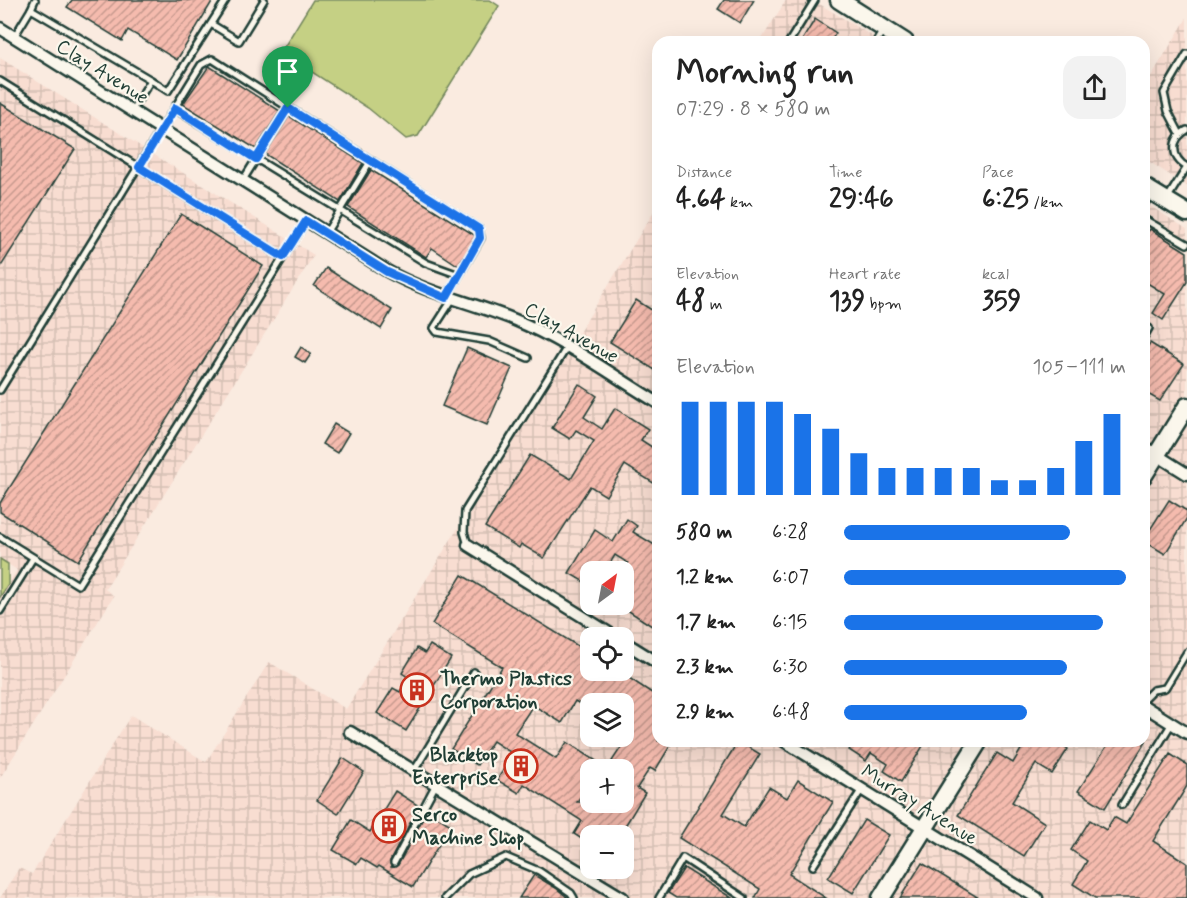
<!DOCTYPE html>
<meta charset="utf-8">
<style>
:root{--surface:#fff;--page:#f2f2f2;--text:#222;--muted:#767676;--accent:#1a73e8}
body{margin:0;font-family:Mynerve,sans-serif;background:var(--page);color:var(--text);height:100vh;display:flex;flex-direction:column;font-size:22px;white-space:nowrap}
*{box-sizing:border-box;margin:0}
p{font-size:20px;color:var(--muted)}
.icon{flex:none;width:33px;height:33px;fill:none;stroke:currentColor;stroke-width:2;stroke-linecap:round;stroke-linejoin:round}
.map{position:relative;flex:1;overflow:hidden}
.details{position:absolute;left:652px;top:36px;width:498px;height:711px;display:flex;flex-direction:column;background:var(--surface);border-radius:18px;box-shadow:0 6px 24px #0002}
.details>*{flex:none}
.needle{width:39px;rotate:32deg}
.tools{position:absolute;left:580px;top:561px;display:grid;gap:12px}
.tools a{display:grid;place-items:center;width:54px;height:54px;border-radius:12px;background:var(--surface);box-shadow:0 6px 24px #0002;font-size:30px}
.pin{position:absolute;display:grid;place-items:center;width:51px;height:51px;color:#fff;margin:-62px -26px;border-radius:50% 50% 50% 0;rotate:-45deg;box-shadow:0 0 6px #0007}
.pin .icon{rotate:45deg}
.round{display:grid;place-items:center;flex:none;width:63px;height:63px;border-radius:18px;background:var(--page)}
.headline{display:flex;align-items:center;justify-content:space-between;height:102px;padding:0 24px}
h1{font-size:33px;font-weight:800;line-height:45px}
.stats{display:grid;grid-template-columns:repeat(3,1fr);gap:9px;height:102px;padding:6px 24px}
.stats div{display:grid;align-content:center}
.stats b{font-size:26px;font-weight:800}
.stats small{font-size:16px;font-weight:400}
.stats p{font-size:16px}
.chart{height:168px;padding:12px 24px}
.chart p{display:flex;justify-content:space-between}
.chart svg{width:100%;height:108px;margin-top:6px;stroke:var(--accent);stroke-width:6}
ul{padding:0 24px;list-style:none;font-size:20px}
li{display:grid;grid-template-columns:96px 72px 1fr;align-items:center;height:45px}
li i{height:15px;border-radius:8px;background:var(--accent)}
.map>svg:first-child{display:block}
</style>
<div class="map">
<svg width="1187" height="898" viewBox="0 0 1187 898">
<defs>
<pattern id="industrial-grid" width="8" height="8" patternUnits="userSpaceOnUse" patternTransform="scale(1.5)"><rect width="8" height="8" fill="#f8ddd1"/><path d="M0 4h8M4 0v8" fill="none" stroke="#d4bfb4"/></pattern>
<pattern id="building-hatch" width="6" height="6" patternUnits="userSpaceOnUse" patternTransform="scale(1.5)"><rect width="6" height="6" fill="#f5bbae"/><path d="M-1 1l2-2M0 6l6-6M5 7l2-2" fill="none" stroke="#c6998e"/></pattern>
</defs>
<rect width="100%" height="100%" fill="#faebe0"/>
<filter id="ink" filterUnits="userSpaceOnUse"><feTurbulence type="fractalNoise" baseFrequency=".0167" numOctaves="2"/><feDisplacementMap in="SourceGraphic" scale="12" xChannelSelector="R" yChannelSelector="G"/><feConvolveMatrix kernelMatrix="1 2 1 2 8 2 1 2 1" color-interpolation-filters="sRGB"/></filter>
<g filter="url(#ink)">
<!-- industrial -->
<g fill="url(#industrial-grid)" fill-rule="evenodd">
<path d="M786 0H813L882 42H760Z"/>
<path d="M1187 18V186L1145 159 1144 88Z"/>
<path d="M0 58 314 255 105 589 114 596 0 778V597L17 570 0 559Z"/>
<path d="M1145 203 1187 229V898H0L19 868 32 874 131 715 206 762 269 662 346 709 658 205V741H1144ZM591 572H624V604H591ZM591 638H624V670H591ZM591 704H624V736H591ZM591 770H624V802H591ZM591 836H624V868H591Z"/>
</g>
<!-- grass -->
<g fill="#c5d084" stroke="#72865c" stroke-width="1.5">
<path d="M313 0H490L499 6 418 136 406 139 368 108 281 52Z"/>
<path d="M0 559 8 564V585L0 597Z"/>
</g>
<!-- building -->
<g fill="url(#building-hatch)" stroke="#1f3d34" stroke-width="1.5" fill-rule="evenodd">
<path d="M72 0H213L177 60 128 30 122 41 67 7Z"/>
<path d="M724 0H754L740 23 718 9Z"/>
<path d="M815 19 836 33 830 42H801Z"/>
<path d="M209 66 280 111 256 149 183 104Z"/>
<path d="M0 103 75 149 0 268Z"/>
<path d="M289 116 363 163 340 202 265 154Z"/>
<path d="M371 170 476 236 459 266 432 248 426 257 348 207Z"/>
<path d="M181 214 263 266 78 561 0 512V503Z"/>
<path d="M1150 229 1187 252V282L1163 320 1153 313 1165 294 1144 281V237Z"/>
<path d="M326 268 392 310 381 329 314 286Z"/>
<path d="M636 300 658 314V372L610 342Z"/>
<path d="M1150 343 1184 364 1160 401 1144 392V352Z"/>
<path d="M301 347 311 354 305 363 295 357Z"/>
<path d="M467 348 512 368 487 425 442 406Z"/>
<path d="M579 384 597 396 584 417 602 429 615 408 648 429 641 440 658 451V486L625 465 606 496 590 486 544 558 521 544 519 548 485 527 530 455 571 479 594 441 576 430 570 439 552 428Z"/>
<path d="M334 424 349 433 337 453 322 444Z"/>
<path d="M1169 500 1187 511V518L1165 554 1144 541V539Z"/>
<path d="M627 519 637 526 633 532 658 547V630L618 604H624V570L628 563 615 555 605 572H591V586L569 573 595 530 613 542Z"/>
<path d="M462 575 591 654V670H617L658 697V741H673L655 771 650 768 637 788 645 793 619 836H591V845L574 834 582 821 524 784 519 793 497 780 513 754 493 741 477 765 451 749 502 667 432 624ZM575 701 591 711V704H624V743L612 761 624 769V802H577L591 781V770H598L601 764 567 742 556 759 515 733 533 705 562 723Z"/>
<path d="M430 645 451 658 406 731 377 713 393 688 400 692 409 678 402 673 417 648 425 653Z"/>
<path d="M738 741 760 754 723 814 744 827 769 787 787 798 798 780 833 802 789 874 826 898H755L760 889 679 838Z"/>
<path d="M855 741H926L901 782 884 771 888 764 871 753 866 761 849 750Z"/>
<path d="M1026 741H1056L1068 749 1052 774 1036 764 1012 802 1045 823 1024 856 958 815 997 753 1013 763Z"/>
<path d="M1110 741H1146L1105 808 1078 791Z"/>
<path d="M1170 754 1187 765V786L1153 841 1187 863V898H1095L1073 884 1087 861 1071 850 1090 820 1106 830 1114 817 1126 824Z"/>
<path d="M343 758 364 772 338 814 317 800Z"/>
<path d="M395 791 419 806 390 861 391 867 398 865 427 811 451 825 413 887 379 866 377 868 361 858 357 864 333 850 351 820 370 832Z"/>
<path d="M864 820 889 835 853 893 828 878Z"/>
<path d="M922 863 979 898H900Z"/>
<path d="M684 868 732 898H676L668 893Z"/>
<path d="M534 875 556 888 568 898H519Z"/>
</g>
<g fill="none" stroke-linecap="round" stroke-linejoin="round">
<defs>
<g id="lane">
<path d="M31 9 35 0"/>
<path d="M211 24 239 41 264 0"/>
<path d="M14 37 31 9 151 80"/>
<path d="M789 42 815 0"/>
<path d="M876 42 883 30"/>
<path d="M0 81 283 257"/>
<path d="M175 109 426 263 459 275"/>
<path d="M132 110 151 80 168 91 226 0"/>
<path d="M1180 134 1168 111 1164 93 1187 54"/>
<path d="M243 180 288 108"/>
<path d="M1167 199 1187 167C1171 158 1170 139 1187 130"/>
<path d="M1144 205 1151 193"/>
<path d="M1144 219 1187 244"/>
<path d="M326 233 371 160"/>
<path d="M452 300 434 328 437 332 489 341 528 358"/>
<path d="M1144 337 1149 328"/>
<path d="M0 390 201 65 212 59 479 229 481 238 447 296"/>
<path d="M0 537 78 585 306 221"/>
<path d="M468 545 464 532 465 511 567 347"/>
<path d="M0 611 33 558"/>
<path d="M1144 699 1153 690 1165 688 1187 652"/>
<path d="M414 771 474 672"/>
<path d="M1122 805 1172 723"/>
<path d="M394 863 436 784"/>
<path d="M813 866 862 789"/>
<path d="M445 898 469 874 506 857 539 871 571 893 574 898"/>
<path d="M659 898 683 858 744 898"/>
</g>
<g id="street">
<path d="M0 28 387 271C428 294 472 302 515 320 566 341 612 375 658 403"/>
<path d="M1144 447 1187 474"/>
<path d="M468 545 617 638"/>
<path d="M624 642 658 663"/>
<path d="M1144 706 1187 733"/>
<path d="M350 732 623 898"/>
<path d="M784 741 1037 898"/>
</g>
<g id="secondary">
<path d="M839 0 905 42"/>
<path d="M1144 187 1187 213"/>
<path d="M1144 475 1187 406"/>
<path d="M881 898 979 741"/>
</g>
</defs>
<!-- lane casing -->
<use href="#lane" stroke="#1f3d34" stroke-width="10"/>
<!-- street casing -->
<use href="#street" stroke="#1f3d34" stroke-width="15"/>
<!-- secondary casing -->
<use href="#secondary" stroke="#1f3d34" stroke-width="21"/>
<!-- lane -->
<use href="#lane" stroke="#fbf7ec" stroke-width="5"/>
<!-- street -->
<use href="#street" stroke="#fbf7ec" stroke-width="10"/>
<!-- secondary -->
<use href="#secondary" stroke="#fbf7ec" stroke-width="16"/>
</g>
</g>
<g fill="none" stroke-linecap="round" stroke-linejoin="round" filter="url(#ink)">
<defs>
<path id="route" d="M175 108 256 159 288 108 479 229 480 238 446 298 387 272 306 221 283 257 139 167Z"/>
</defs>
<!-- route casing -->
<use href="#route" stroke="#fff" stroke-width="12"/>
<!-- route -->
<use href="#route" stroke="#1a73e8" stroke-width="8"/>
</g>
<!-- icons -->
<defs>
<symbol id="building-ring" viewBox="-11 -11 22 22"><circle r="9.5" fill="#fbf7ec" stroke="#c8321e" stroke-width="1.5"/><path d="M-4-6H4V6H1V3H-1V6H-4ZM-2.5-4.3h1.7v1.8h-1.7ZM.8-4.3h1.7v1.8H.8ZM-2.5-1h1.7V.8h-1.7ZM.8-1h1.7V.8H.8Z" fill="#c8321e"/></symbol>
</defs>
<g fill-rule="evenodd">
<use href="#building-ring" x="398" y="671" width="38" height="38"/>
<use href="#building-ring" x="502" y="747" width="38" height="38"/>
<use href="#building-ring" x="370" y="807" width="38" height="38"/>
</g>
<g text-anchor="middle" stroke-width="4.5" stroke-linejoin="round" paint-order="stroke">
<!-- street labels -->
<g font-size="20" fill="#1f3d34" stroke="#fbf7ec">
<text transform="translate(103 71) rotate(32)" y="7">Clay Avenue</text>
<text transform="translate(572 332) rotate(29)" y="7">Clay Avenue</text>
<text transform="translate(920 804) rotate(32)" y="7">Murray Avenue</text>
</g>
<!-- poi labels -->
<g font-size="20" font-weight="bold" fill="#1f3d34" stroke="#fbf7ec" text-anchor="start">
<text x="440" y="685">Thermo Plastics<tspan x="440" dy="23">Corporation</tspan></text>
<text x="498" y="761" text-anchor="end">Blacktop<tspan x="498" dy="23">Enterprise</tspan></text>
<text x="412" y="821">Serco<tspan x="412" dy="23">Machine Shop</tspan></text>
</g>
</g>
</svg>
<div class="tools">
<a><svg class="needle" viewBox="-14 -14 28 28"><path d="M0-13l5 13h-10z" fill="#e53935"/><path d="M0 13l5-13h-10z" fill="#767676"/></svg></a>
<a><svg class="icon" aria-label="locate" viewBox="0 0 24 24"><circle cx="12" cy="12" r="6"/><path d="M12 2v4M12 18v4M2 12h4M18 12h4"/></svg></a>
<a><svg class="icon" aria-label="layers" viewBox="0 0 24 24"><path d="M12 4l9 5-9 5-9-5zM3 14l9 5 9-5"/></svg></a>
<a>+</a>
<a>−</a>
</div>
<div class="pin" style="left:288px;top:108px;background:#1e9e55"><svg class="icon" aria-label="arrive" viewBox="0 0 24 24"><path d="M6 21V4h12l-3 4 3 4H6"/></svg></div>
<section class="details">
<div class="headline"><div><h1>Morning run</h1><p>07:29 · 8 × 580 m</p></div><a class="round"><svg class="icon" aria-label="share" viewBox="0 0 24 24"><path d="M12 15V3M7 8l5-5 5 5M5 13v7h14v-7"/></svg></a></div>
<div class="stats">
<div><p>Distance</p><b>4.64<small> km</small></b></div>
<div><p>Time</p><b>29:46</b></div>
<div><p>Pace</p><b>6:25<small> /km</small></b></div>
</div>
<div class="stats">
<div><p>Elevation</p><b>48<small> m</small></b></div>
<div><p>Heart rate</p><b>139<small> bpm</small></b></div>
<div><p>kcal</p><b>359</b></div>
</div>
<div class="chart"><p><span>Elevation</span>105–111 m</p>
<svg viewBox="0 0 160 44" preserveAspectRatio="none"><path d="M5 44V6M15 44V6M25 44V6M35 44V6M45 44V11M55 44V17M65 44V27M75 44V33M85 44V33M95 44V33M105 44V33M115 44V38M125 44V38M135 44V33M145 44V22M155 44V11"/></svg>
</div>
<ul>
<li><b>580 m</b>6:28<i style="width:80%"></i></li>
<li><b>1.2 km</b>6:07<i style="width:100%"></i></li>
<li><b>1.7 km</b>6:15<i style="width:92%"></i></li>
<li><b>2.3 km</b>6:30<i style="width:79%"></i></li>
<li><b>2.9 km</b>6:48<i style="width:65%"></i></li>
</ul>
</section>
</div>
